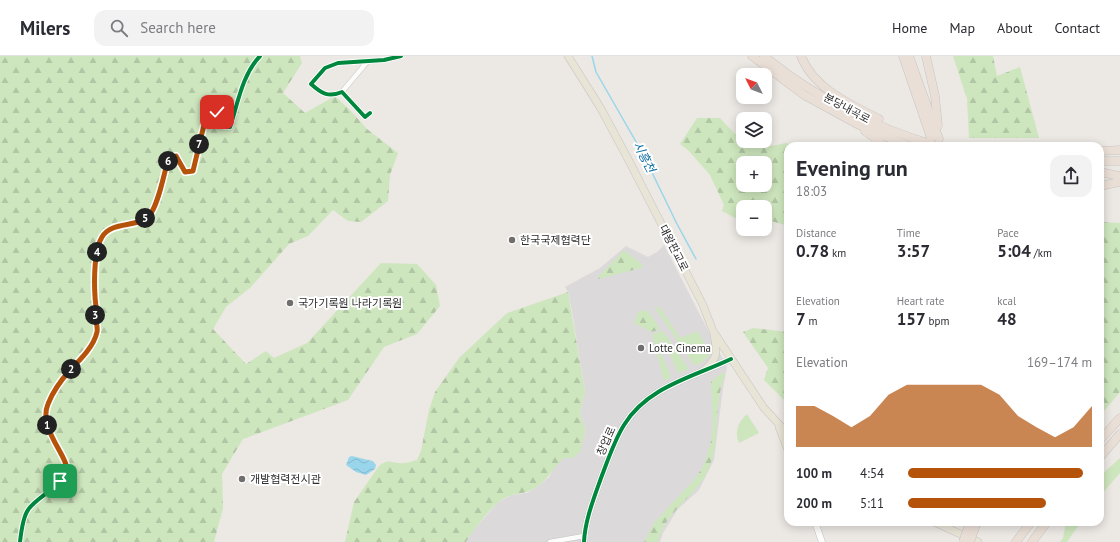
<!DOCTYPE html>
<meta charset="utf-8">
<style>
:root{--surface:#fff;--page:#f2f2f3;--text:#2b2b33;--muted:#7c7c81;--line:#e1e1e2;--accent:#b45309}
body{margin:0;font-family:"PT Sans","Noto Sans KR",sans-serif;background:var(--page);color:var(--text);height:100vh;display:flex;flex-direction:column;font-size:15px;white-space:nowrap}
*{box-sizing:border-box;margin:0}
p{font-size:13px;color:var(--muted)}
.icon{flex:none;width:22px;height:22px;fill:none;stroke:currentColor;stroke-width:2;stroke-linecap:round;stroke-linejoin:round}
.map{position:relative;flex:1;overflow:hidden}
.side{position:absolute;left:784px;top:86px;width:320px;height:384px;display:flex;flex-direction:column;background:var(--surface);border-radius:12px;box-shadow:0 2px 10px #0003}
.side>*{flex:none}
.needle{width:26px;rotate:312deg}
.tools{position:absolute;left:736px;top:12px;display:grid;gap:8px}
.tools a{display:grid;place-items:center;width:36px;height:36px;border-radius:8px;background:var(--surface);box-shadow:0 2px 10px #0003;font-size:20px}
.pin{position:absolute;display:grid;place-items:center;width:34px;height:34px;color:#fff;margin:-17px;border-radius:8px;box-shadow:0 2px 6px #0006}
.km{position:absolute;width:20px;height:20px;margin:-10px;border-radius:50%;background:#222;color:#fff;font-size:11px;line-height:20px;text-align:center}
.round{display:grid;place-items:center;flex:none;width:42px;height:42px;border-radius:12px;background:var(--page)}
.overview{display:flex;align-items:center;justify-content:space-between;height:68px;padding:0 12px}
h1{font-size:22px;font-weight:600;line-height:30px}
.stats{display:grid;grid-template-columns:repeat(3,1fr);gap:6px;height:68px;padding:4px 12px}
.stats div{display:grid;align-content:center}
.stats b{font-size:17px;font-weight:600}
.stats small{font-size:11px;font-weight:400}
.stats p{font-size:11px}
.chart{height:112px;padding:8px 12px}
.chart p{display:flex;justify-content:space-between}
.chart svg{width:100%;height:72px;margin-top:4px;fill:var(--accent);opacity:.7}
ul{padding:0 12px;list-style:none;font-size:13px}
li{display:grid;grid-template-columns:64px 48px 1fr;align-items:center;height:30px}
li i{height:10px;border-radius:5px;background:var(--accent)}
header{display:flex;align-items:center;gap:24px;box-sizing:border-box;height:56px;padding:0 20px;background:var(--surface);border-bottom:1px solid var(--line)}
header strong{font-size:19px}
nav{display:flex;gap:22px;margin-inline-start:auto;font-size:14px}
.search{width:280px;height:36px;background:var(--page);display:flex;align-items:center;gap:10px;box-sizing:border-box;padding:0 14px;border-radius:12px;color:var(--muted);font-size:15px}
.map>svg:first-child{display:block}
</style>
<header>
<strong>Milers</strong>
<div class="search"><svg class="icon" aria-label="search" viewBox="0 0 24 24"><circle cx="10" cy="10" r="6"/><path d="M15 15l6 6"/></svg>Search here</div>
<nav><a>Home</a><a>Map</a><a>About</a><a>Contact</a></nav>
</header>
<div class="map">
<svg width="1120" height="486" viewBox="0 0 1120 486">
<defs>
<pattern id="forest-firs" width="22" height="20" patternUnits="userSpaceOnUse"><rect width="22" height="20" fill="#cee6be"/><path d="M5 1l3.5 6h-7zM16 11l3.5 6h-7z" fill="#b1c6a4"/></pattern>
<pattern id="water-waves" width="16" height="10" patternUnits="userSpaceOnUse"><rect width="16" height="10" fill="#99d6ec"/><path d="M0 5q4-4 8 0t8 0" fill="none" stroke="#84b8cb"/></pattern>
</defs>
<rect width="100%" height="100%" fill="#ece8e4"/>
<!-- industrial -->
<path fill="#dcd9db" d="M664 189 727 311 723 332 714 404 699 434 678 453 663 477 660 486H466L472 476 498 446 512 439 527 437 537 431 549 421 555 410 584 381 585 373 580 357 585 336 572 255 568 236 565 231 600 212 626 190 648 201 657 196Z"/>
<!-- green -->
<g fill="#cee6be">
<path d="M660 251 680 282 698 275 710 298 703 306 694 309 655 252Z"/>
<path d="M663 275 689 313 678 317 664 285 657 288 671 321 664 325 652 278Z"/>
<path d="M747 358 759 377 739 387C734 376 738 366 747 358Z"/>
<path d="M1120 402V417L1100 440V420Z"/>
<path d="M1066 466H1081L1067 486H1060L1063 482Z"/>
</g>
<!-- forest -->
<g fill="url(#forest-firs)" fill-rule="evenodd">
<path d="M0 0H300L302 7 283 37 305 57 335 40 350 54 367 73 398 97 390 119 388 145 361 166 348 165 333 154 308 180 289 188 251 231 226 251 213 273 246 308 266 295 274 302 307 287 381 207 417 208 436 229 440 250 417 278 384 291 348 344 243 383 222 418 223 452 214 486H0Z"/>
<path d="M953 0H993L997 20 1020 11 1039 82H969L967 43Z"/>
<path d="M697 62H720L735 78 743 76V85H759L766 91 786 87 793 90H788V170L765 163V151H743V158L735 162 722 155 724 149 710 119 689 95 680 88ZM743 107H765V129H743Z"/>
<path d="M1100 166 1120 167V336L1100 360Z"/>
<path d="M624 194 642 208 643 210 641 212 598 223V221Z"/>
<path d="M568 236 585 336 580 357 585 373 584 381 580 396 573 402H564C554 411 548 423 537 431 525 439 516 436 505 442 493 447 473 475 466 486H345L354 446 379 410C389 402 390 407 400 407 406 408 412 405 417 404L421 395 429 354 435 336 459 302 507 257Z"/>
<path d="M647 254 658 269 659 274 651 276 637 268H634L638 256Z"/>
<path d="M753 272 788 276V348L764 324 768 312 743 276Z"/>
<path d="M725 316C725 321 723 324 722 328 720 333 720 338 719 343 715 371 719 401 702 425 687 446 664 459 658 486H644L654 467 693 425 701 414 705 406 711 385 713 369 711 326 716 321Z"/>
</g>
<!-- water -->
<path fill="url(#water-waves)" d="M352 400 368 404 373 405 376 409 375 413 366 419 356 416 346 409 349 401Z"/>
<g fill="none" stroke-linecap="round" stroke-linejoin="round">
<!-- stream -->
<path stroke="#99d6ec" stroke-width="1.5" d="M592 0 596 16 643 98 677 168 696 203"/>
<defs>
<g id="street">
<path d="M342 36 367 6"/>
<path d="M370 57 365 61 342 36C328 42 321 37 311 28L325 12 338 7 384 4 401 0"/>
<path d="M20 486C21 477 23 461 28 454 35 442 64 429 66 416 69 404 45 377 45 357 45 351 49 346 52 341 55 335 57 330 61 325 73 310 88 297 96 279 99 272 95 266 95 259 96 240 94 221 97 201 97 198 97 193 98 189 105 165 132 174 148 161 158 152 164 117 168 104L176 100 185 117 193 115 208 52 214 49 224 71H230C238 47 242 19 260 0"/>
<path d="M550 486 584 480"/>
</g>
<g id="secondary">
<path d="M815 466 822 486"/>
<path d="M584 486C585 464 594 442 601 422 608 404 614 385 624 369 647 331 693 321 731 303"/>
</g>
<g id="primary">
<path d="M568 0 600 51 627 101 703 249 713 275 764 352 788 378"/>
<path d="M703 315C718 302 718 297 714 279"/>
<path d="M779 371 788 394"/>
<path d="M934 466 978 486"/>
</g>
<g id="highway">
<path d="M752 0 804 39 859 69 909 90"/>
<path d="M764 0C814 41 875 72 937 90"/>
<path d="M801 0C814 33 850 48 879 63"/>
<path d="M903 0 931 82"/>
<path d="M909 0 939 83"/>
<path d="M926 0 935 40 938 70"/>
<path d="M865 75 885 90"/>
<path d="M1100 95 1120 94"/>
<path d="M1100 105H1120"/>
<path d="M1100 116 1120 120"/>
<path d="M1100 130 1120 126"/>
<path d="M1100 384 1120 362"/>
<path d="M1100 401 1120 378"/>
<path d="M1016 486 1031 466"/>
<path d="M1032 486 1047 466"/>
</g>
</defs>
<!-- street casing -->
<use href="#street" stroke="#c5c4c5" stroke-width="5.5"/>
<!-- secondary casing -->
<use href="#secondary" stroke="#c5c4c5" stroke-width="7"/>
<!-- primary casing -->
<use href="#primary" stroke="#c6c5c4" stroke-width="8"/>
<!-- highway casing -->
<use href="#highway" stroke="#c6c5c4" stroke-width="9"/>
<!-- street -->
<use href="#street" stroke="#fcfcfb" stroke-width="4.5"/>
<!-- secondary -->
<use href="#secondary" stroke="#fcfcfb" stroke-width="6"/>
<!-- primary -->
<use href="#primary" stroke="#e8e4d6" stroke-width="7"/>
<!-- highway -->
<use href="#highway" stroke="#eadfd6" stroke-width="8"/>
<defs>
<g id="highway-bridge">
<path d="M963 486 970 466"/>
<path d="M970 486 977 466"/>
</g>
</defs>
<!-- highway-bridge casing -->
<use href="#highway-bridge" stroke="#c6c5c4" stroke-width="9" stroke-linecap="butt"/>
<!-- highway-bridge -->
<use href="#highway-bridge" stroke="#eadfd6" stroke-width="8"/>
<defs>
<g id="cycleway">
<path d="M370 57 365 61 342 36C328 42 321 37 311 28L325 12 338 7 384 4 401 0"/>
<path d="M20 486C21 477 23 461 28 454 35 442 64 429 66 416 69 404 45 377 45 357 45 351 49 346 52 341 55 335 57 330 61 325 73 310 88 297 96 279 99 272 95 266 95 259 96 240 94 221 97 201 97 198 97 193 98 189 105 165 132 174 148 161 158 152 164 117 168 104L176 100 185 117 193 115 208 52 214 49 224 71H230C238 47 242 19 260 0"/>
<path d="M584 486C585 464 594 442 601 422 608 404 614 385 624 369 647 331 693 321 731 303"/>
</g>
</defs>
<!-- cycleway casing -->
<use href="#cycleway" stroke="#fff" stroke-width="6"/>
<!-- cycleway -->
<use href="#cycleway" stroke="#00873e" stroke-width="4"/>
</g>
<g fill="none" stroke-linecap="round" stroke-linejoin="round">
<defs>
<path id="route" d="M60 425C62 423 65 421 66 418 73 404 37 374 48 348 53 335 62 323 71 313 81 303 94 290 97 276 98 270 96 267 95 261 95 258 96 255 96 252 96 248 95 244 95 240 94 225 94 194 102 181 112 165 135 172 148 161 158 152 164 117 168 104L176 100 185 116 193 115 208 52 214 49 217 56"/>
</defs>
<!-- route casing -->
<use href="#route" stroke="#fff" stroke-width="8"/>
<!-- route -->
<use href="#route" stroke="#b45309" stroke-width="5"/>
</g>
<!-- markers -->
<g fill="#706f6e" stroke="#fff" stroke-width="1.5">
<circle cx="512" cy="184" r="4"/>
<circle cx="290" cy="247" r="4"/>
<circle cx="641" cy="292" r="4"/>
<circle cx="242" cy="423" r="4"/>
</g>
<g text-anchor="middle" stroke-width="4" stroke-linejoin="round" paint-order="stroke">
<!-- street labels -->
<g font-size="11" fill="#2e2e2e" stroke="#fff">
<text transform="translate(847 52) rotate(28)" y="4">분당내곡로</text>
<text transform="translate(674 192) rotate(63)" y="4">대왕판교로</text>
<text transform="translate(606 385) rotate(-66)" y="4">창업로</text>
</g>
<!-- poi labels -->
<g font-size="11" fill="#2e2e2e" stroke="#fff" text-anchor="start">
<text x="520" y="188">한국국제협력단</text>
<text x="298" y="251">국가기록원 나라기록원</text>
<text x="649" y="296">Lotte Cinema</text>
<text x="250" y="427">개발협력전시관</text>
</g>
<!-- water labels -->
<g font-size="12" font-style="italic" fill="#0d6fa3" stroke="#fff">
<text transform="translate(644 101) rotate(62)" y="4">시흥천</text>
</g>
</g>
</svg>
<div class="tools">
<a><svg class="needle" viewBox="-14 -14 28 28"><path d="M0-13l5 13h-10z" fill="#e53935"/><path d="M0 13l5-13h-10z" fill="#7c7c81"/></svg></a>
<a><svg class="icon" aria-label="layers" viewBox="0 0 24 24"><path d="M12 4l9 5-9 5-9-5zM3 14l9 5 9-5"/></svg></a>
<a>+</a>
<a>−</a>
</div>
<div class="pin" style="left:60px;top:425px;background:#1e9e55"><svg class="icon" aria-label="arrive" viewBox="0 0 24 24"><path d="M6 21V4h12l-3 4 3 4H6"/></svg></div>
<div class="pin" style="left:217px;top:56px;background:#d93025"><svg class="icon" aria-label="check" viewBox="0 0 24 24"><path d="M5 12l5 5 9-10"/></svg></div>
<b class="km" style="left:47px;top:369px">1</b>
<b class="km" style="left:71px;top:313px">2</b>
<b class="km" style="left:95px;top:259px">3</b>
<b class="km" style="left:97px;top:196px">4</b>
<b class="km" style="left:145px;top:162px">5</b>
<b class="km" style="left:168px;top:105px">6</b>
<b class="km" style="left:199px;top:88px">7</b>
<section class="side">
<div class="overview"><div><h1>Evening run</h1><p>18:03</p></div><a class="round"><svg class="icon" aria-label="share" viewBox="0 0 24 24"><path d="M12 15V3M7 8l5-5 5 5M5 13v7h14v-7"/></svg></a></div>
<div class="stats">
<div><p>Distance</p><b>0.78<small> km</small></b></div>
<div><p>Time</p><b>3:57</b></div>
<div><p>Pace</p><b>5:04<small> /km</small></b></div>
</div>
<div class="stats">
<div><p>Elevation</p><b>7<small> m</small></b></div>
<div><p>Heart rate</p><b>157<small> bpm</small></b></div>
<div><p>kcal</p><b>48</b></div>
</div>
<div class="chart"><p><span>Elevation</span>169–174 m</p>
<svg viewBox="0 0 160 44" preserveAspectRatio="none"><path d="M0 44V19L10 19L20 25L30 32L40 25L50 12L60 6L70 6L80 6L90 6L100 6L110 12L120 25L130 32L140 38L150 32L160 19V44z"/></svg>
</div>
<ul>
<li><b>100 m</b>4:54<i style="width:95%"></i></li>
<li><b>200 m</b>5:11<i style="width:75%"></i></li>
</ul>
</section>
</div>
